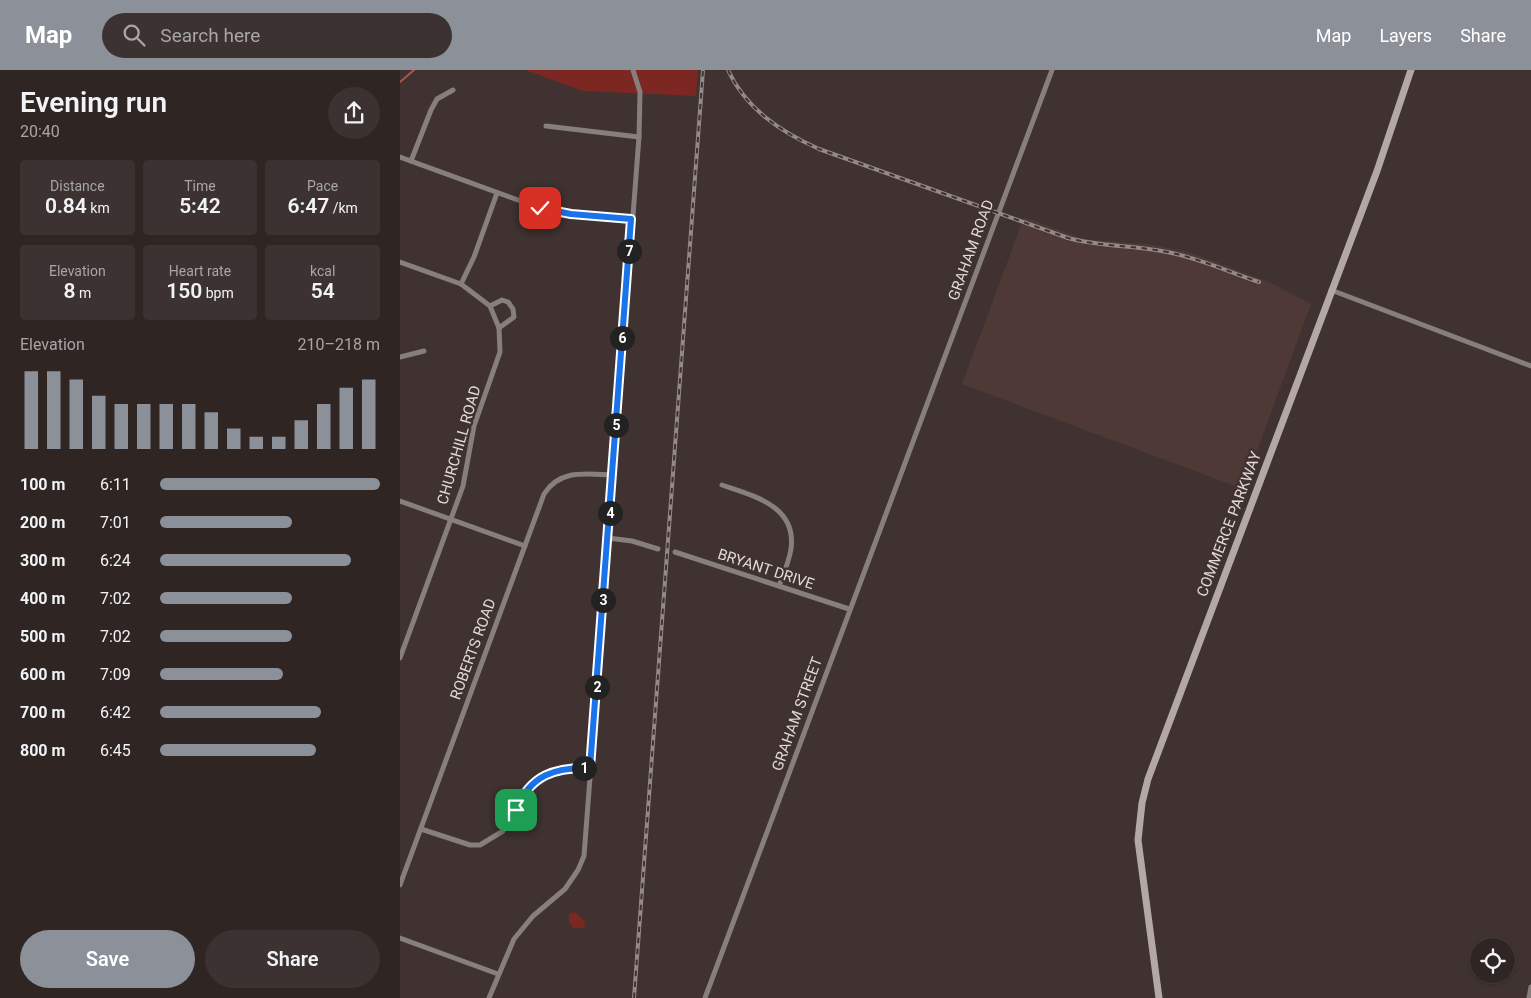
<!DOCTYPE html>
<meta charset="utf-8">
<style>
:root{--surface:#2f2624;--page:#3b3231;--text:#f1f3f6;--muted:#a7a5a6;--line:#4a4341;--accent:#8c9099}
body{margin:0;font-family:Roboto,sans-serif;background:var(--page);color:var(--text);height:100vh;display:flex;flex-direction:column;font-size:19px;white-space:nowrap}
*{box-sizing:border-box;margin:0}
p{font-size:16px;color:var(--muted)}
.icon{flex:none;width:28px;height:28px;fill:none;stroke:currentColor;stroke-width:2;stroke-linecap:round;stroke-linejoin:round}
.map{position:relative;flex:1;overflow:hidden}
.details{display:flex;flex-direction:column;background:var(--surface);width:400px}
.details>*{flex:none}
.tools{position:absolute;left:1070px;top:868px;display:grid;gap:10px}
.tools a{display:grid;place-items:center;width:45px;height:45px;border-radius:50%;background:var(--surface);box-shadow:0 1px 4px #0004,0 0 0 1px var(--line);font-size:25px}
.pin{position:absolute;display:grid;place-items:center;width:42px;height:42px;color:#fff;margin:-21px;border-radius:10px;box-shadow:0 2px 8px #0006}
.km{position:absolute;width:25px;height:25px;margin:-12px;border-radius:50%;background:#222;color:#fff;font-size:14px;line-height:25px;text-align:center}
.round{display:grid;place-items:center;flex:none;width:52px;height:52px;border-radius:26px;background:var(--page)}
.headline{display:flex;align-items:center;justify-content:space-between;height:85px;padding:0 20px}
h1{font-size:28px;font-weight:600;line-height:38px}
.metrics{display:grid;grid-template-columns:repeat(3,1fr);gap:8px;height:85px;padding:5px 20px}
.metrics div{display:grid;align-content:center;border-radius:5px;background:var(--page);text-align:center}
.metrics b{font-size:21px;font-weight:600}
.metrics small{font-size:14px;font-weight:400}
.metrics p{font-size:14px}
.chart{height:140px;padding:10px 20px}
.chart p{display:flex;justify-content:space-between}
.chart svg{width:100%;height:90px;margin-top:5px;stroke:var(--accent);stroke-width:6}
.button{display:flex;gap:10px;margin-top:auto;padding:10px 20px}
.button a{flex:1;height:58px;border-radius:30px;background:var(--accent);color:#fff;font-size:20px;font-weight:600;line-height:58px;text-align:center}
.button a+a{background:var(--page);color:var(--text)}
ul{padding:0 20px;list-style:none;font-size:16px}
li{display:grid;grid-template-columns:80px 60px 1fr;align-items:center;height:38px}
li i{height:12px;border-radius:6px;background:var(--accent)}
header{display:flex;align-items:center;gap:30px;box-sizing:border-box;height:70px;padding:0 25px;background:var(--accent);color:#fff}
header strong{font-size:24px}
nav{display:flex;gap:28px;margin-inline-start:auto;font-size:18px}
.search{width:350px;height:45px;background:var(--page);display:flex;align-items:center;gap:12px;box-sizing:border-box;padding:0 18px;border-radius:28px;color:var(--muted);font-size:19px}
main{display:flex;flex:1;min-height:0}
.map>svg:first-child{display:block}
</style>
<header>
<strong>Map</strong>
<div class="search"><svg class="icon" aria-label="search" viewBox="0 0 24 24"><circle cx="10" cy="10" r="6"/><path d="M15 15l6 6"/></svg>Search here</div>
<nav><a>Map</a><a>Layers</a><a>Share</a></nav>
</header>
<main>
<section class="details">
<div class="headline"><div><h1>Evening run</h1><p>20:40</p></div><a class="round"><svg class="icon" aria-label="share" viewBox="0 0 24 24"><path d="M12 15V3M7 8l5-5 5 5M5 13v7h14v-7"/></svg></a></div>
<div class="metrics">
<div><p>Distance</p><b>0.84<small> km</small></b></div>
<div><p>Time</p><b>5:42</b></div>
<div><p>Pace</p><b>6:47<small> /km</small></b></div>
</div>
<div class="metrics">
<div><p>Elevation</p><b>8<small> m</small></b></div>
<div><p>Heart rate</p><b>150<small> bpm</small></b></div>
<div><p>kcal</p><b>54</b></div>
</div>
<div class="chart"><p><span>Elevation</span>210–218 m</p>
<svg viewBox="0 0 160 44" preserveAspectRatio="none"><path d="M5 44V6M15 44V6M25 44V10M35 44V18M45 44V22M55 44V22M65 44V22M75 44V22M85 44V26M95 44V34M105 44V38M115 44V38M125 44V30M135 44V22M145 44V14M155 44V10"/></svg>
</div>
<ul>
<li><b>100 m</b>6:11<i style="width:100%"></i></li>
<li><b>200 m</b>7:01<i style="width:60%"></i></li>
<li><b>300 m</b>6:24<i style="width:87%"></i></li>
<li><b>400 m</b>7:02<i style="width:60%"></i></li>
<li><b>500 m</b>7:02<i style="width:60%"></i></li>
<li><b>600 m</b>7:09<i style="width:56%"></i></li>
<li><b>700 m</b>6:42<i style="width:73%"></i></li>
<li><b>800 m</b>6:45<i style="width:71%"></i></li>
</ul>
<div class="button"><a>Save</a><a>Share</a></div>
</section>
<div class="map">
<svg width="1131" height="928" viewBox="0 0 1131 928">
<rect width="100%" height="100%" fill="#3f3230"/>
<!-- built -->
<path fill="#4e3936" d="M624 147 683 169 754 175 791 183 869 212 911 234 843 419 562 314Z"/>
<!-- green -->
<g fill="#7c2721">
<path d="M125 0H298L296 26 183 21Z"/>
<path d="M175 842 185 851 184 858H173L169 853V844Z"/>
</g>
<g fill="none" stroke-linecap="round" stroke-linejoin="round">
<!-- stream -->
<path stroke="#b45349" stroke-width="2" d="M0 12 14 0"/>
<!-- street -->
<g stroke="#867f7e" stroke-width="5">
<path d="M146 56 239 67"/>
<path d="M0 87 140 138 171 144 231 149"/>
<path d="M11 91 31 40 37 29 53 20"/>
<path d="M0 192 61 214 90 236 99 258 100 282 74 356 63 416 0 588"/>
<path d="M61 214 74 187 97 123"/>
<path d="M931 220 1131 296"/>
<path d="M90 236 102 230 108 232 113 239 114 247 99 258"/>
<path d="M0 287 24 281"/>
<path d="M322 415C354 426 397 436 391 479 389 492 383 505 379 516"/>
<path d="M0 431 125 476"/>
<path d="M208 468 232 471 258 479"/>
<path d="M275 482 449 539"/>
<path d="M21 759 70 775H80L103 761 132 713 160 699 191 698"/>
<path d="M0 815 144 424C160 399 185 404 212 405"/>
<path d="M0 868 98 904"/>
<path d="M89 928 114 869 133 846 165 819 178 800 184 786 239 67 240 22 233 0"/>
<path d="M305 928 652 0"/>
<path d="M1129 928 1131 917"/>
</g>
<!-- secondary -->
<path stroke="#b4a8a6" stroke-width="7" d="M759 928 738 770 742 733 748 709 977 101 1011 0"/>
<defs>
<g id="rail">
<path d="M328 0C346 39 381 62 419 79L668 168C701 177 734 175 767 182 799 188 829 202 859 212"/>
<path d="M234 928 303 0"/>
</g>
</defs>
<!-- rail casing -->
<use href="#rail" stroke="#948988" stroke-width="4"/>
<!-- rail -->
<use href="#rail" stroke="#3f3230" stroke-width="2" stroke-dasharray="5.5" stroke-linecap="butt"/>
</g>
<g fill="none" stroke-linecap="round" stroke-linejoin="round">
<defs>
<path id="route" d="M116 740C130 705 155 697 190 698L231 149 171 144 140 138"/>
</defs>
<!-- route casing -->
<use href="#route" stroke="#fff" stroke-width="10"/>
<!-- route -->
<use href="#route" stroke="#1a73e8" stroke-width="6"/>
</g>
<g text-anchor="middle" stroke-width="5" stroke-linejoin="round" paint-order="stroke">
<!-- street labels -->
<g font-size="15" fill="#e2d9d8" stroke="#3f3230">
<text transform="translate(571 180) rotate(-70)" y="5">GRAHAM ROAD</text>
<text transform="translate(59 375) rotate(-74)" y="5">CHURCHILL ROAD</text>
<text transform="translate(829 454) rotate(-69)" y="5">COMMERCE PARKWAY</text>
<text transform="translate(366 499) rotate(18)" y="5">BRYANT DRIVE</text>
<text transform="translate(73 579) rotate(-70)" y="5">ROBERTS ROAD</text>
<text transform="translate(397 644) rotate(-70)" y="5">GRAHAM STREET</text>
</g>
</g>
</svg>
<div class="tools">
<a><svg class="icon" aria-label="locate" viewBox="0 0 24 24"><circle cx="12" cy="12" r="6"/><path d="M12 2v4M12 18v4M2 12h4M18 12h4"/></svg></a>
</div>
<div class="pin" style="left:116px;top:740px;background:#1e9e55"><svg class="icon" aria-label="arrive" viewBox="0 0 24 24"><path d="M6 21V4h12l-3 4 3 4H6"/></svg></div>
<div class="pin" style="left:140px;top:138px;background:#d93025"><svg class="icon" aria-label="check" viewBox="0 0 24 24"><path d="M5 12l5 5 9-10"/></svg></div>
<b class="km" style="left:184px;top:698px">1</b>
<b class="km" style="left:197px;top:617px">2</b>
<b class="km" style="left:203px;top:530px">3</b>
<b class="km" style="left:210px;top:443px">4</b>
<b class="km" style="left:216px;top:355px">5</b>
<b class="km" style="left:222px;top:268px">6</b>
<b class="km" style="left:229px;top:181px">7</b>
</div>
</main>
